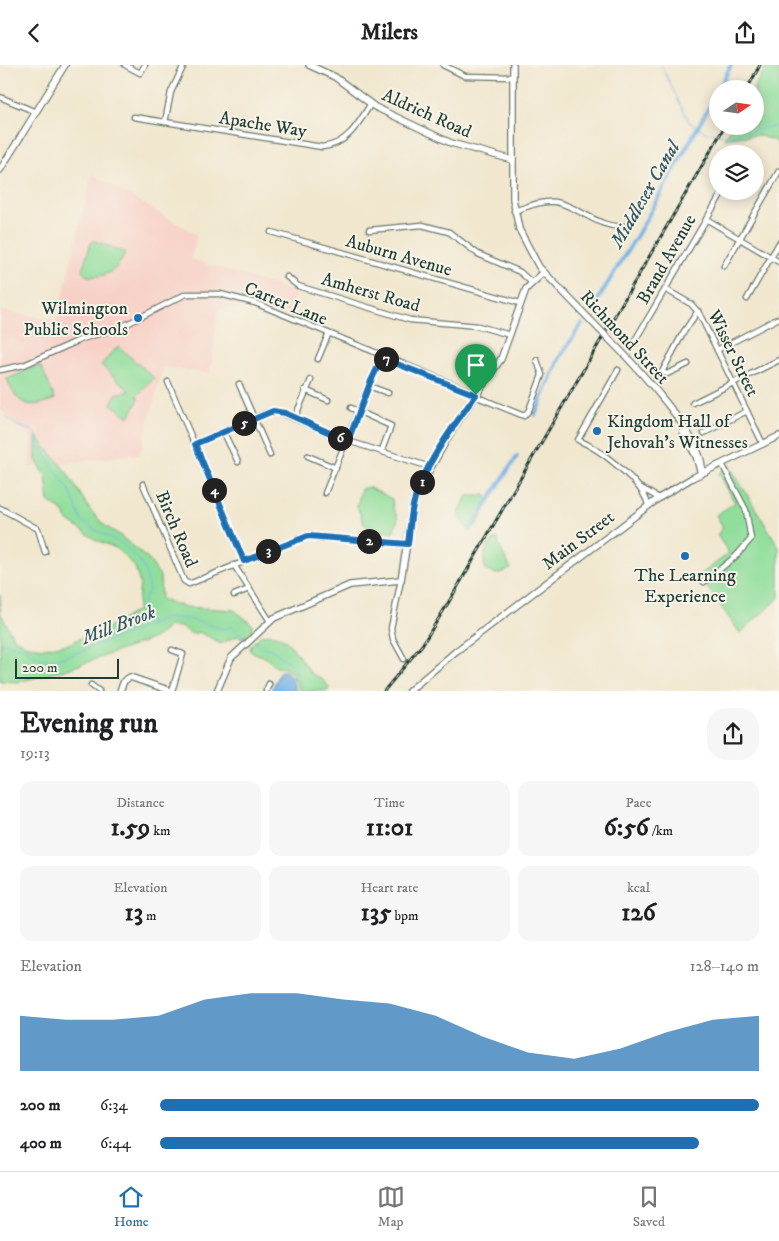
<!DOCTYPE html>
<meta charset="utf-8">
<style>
:root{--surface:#fff;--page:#f6f6f6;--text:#202124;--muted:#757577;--line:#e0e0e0;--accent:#1f6fb2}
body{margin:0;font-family:"IM FELL DW Pica",serif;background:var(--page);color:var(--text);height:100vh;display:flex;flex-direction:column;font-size:19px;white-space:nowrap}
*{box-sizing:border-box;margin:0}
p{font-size:16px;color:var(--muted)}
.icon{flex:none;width:28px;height:28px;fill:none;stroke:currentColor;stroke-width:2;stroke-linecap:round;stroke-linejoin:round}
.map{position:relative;height:626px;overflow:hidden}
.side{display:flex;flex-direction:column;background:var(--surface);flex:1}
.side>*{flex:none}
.needle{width:32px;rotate:77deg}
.tools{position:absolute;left:709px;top:15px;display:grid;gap:10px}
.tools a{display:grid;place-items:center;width:55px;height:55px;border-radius:50%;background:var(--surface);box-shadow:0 2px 12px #0003;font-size:25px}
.scale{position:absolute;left:15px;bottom:12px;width:104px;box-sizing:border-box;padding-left:5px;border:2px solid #1f3d34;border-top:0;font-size:14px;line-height:18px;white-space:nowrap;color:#1f3d34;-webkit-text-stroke:4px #f7f3e8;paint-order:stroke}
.pin{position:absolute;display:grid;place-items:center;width:42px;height:42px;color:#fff;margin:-51px -21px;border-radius:50% 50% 50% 0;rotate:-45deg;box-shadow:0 0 5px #0007}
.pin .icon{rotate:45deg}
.km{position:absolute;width:25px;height:25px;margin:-12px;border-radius:50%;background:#222;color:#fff;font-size:14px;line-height:25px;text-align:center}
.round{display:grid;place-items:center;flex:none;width:52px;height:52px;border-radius:20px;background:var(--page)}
.head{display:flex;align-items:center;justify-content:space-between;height:85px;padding:0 20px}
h1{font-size:28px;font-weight:700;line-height:38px}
.metrics{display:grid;grid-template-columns:repeat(3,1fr);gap:8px;height:85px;padding:5px 20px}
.metrics div{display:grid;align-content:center;border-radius:12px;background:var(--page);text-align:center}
.metrics b{font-size:25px;font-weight:700}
.metrics small{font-size:14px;font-weight:400}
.metrics p{font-size:14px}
.chart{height:140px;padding:10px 20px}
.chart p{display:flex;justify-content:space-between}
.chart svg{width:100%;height:90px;margin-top:5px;fill:var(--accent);opacity:.7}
ul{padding:0 20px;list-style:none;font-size:16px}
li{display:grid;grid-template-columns:80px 60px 1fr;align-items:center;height:38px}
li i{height:12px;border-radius:6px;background:var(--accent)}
header{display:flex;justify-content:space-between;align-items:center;height:65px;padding:0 20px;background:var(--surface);font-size:22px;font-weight:700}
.tab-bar{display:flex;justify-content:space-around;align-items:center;height:70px;border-top:1px solid var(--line);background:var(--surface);font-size:14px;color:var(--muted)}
.tab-bar a{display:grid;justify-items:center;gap:2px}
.tab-bar .current{color:var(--accent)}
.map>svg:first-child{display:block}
</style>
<header><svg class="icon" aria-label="back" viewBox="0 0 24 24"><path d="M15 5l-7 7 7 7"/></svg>Milers<svg class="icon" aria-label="share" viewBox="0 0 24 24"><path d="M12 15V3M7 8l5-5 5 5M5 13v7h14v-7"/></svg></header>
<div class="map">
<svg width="779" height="626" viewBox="0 0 779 626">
<rect width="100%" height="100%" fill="#f7f3e8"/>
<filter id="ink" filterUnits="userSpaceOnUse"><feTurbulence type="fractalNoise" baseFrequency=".02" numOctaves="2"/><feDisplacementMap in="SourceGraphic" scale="10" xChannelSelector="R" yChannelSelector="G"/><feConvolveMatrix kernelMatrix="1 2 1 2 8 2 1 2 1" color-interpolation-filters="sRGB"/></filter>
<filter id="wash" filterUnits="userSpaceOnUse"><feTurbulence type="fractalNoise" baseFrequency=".0096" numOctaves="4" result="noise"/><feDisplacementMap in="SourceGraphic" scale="20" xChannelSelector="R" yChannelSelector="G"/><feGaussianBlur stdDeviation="1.12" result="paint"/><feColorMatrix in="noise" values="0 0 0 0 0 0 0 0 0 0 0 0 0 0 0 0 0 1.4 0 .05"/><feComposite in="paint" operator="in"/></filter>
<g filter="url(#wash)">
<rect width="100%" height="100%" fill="#f1e7cf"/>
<!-- built -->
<path fill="#f7d1c7" d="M92 109 197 170 191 194 296 227 288 248 273 243 270 248 252 240 218 244 210 309 163 302 140 389 28 402 31 372 0 344V245L57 256Z"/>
<!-- green -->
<g fill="#91de9c" stroke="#588e68">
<path d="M767 0H779V80L773 75 757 70 724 74 732 61H755V24H753Z"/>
<path d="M94 176 125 187C120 204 105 214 87 211L82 205 91 178Z"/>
<path d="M118 281 154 313 137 331 139 334 129 352 111 339 116 329 130 326 101 300Z"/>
<path d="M38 301 42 303 55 334C29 345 18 341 7 314Z"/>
<path d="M36 370 68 409 90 445 105 461 118 469 149 495 160 511 161 534 184 542 234 545 252 559V566L243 573 237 571 220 579C213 573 207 571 199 567L192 569 182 562 169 561 155 573 65 605 18 617 0 616V530V547L13 572 25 580 43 583 69 579 94 566 107 563 137 546 140 519 135 502 116 483 96 475 67 455 64 447 49 437 46 411 36 395Z"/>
<path d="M729 400 779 482V533L740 568 699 511 729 488 717 470 723 462 716 450 735 438 719 408Z"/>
<path d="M368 422 392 434 393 443 398 454 393 468 370 464 364 459 357 441 361 424Z"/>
<path d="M471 430H485L489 438 477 460 471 464 466 462 458 452 466 432Z"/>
<path d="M497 473 500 483 511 504 497 509 487 506C480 495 486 479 497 473Z"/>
<path d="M261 570C279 567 287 575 297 589 301 596 307 600 310 608L322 614 329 622 328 626H300L292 608 285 603 276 602 265 592 250 586 251 580Z"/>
</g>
<!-- water -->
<path fill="#74b3e7" stroke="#4a788e" d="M280 606H286L292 613 296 626H271Z"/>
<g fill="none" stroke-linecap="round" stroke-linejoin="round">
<!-- stream -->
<g stroke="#74b3e7" stroke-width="1">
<path d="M661 0 689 57 707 68C715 66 718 70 726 70 744 71 761 62 779 61"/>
<path d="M6 352 17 361 32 365 36 370 41 383 70 426 81 455 93 464 121 478 139 495 145 505 149 525C140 540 142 545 151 560"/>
<path d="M0 577 24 583 41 594 63 593 168 553 189 554 222 564 232 562 245 572"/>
<path d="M254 577 264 583H270L294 602 304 626"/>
</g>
<!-- canal -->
<g stroke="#74b3e7" stroke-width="4">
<path d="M719 24 731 0"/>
<path d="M592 244 639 167 718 26"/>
<path d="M535 350 560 292 582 259"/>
<path d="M470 465 517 391"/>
</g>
</g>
</g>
<g filter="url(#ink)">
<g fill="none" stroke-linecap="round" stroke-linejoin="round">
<defs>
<g id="street">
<path d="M125 0 140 8 145 0"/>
<path d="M443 0 465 11 513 12"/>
<path d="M0 32 36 47"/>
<path d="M134 52 322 82C347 80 358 59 370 40"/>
<path d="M165 57 171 27 184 0"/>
<path d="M514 146C527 142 542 135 556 137 578 141 601 165 624 161"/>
<path d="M706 154 779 197"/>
<path d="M369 165 422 160 449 167 478 189 520 207 531 217"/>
<path d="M271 167 520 238"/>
<path d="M724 201 779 106"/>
<path d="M287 212 298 221 410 255 478 261 510 270"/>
<path d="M665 224 691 239 699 248 763 379"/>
<path d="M747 234 779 178"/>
<path d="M634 277 723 126"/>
<path d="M717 285 779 253"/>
<path d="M318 294 328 270"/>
<path d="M688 299 667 309 662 307 683 268 698 246"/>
<path d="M0 305 24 300 82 274 121 262 186 229H220L255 238 477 329"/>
<path d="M618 305 578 375C600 384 643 417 648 440"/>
<path d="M168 317 244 496"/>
<path d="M239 319 270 390"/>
<path d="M369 321 388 328"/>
<path d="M305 325 328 335"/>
<path d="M475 331 524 351 529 345 542 310 537 295"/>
<path d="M693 338 779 295"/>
<path d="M351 343 391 361 382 385"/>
<path d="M295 352 311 315"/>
<path d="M224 368 238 397"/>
<path d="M704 368 747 346"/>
<path d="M195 379 266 348 276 346 348 376 430 402"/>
<path d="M308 391 336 403"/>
<path d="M143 419 184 516 189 519 307 471 408 479"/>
<path d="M641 423 659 433"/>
<path d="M325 428 370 317 383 293"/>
<path d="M0 443 38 464 45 487"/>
<path d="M234 500 270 556"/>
<path d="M401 515 391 563 393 574 404 594"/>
<path d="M704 517 736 491 751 474 746 445 722 399"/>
<path d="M234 530 249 524"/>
<path d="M91 620 99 626"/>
<path d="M172 626 183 589 172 585"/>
<path d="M266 626 269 619"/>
</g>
<g id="secondary">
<path d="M309 0 335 12 375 42 451 78 513 95"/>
<path d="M513 0V134L519 164 539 202 599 264"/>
<path d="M0 105 65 0"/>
<path d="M610 275C631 296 712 381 701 409"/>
<path d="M683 367 696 391 701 409"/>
<path d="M120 626 124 616 130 612 171 626"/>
<path d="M217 626 231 593 274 553 350 520 401 515 413 440 421 420 451 367 501 294 526 224 543 208"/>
<path d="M409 626 455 587 659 433 692 413 779 371"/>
</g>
</defs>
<!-- street casing -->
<use href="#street" stroke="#68786a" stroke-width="7"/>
<!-- secondary casing -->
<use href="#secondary" stroke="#68786a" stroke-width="8"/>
<!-- street -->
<use href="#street" stroke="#fff" stroke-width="4.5"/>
<!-- secondary -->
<use href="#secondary" stroke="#fff" stroke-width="5.5"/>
<defs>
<g id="rail">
<path d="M747 24 760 0"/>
<path d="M384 626 422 580 447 540 725 61"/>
</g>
</defs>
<!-- rail casing -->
<use href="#rail" stroke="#1f3d34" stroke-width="3"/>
<!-- rail -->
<use href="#rail" stroke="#f7f3e8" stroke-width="1" stroke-dasharray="4" stroke-linecap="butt"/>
<defs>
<path id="secondary-bridge" d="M599 264 610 275"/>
</defs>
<!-- secondary-bridge casing -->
<use href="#secondary-bridge" stroke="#68786a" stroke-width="8" stroke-linecap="butt"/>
<!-- secondary-bridge -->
<use href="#secondary-bridge" stroke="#fff" stroke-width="5.5"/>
</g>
</g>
<g fill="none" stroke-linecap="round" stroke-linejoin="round" filter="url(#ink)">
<defs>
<path id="route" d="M382 293 476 330C454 360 424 400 414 437 410 450 410 465 408 479L308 471 244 496 195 379 273 346 285 348 348 376 370 318Z"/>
</defs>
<!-- route casing -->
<use href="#route" stroke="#fff" stroke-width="10"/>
<!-- route -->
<use href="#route" stroke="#1f6fb2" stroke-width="6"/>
</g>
<!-- markers -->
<g fill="#1f6fb2" stroke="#f7f3e8" stroke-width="2">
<circle cx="138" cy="253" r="5"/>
<circle cx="597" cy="366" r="5"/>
<circle cx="685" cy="491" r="5"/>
</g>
<g text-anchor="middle" stroke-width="4" stroke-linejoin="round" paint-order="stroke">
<!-- street labels -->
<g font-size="18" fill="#1f3d34" stroke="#f7f3e8">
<text transform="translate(427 48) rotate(24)" y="6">Aldrich Road</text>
<text transform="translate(263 59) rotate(9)" y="6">Apache Way</text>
<text transform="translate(399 190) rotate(16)" y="6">Auburn Avenue</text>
<text transform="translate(666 194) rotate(-60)" y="6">Brand Avenue</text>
<text transform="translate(371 227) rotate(16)" y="6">Amherst Road</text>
<text transform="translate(286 238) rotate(22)" y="6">Carter Lane</text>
<text transform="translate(625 272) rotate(47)" y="6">Richmond Street</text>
<text transform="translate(734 288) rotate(64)" y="6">Wisser Street</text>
<text transform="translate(177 464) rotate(67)" y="6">Birch Road</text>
<text transform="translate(578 475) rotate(-37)" y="6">Main Street</text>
</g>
<!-- poi labels -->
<g font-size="18" fill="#1f3d34" stroke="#f7f3e8" text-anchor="end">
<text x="128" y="249">Wilmington<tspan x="128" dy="21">Public Schools</tspan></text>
<text x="607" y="362" text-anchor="start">Kingdom Hall of<tspan x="607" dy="21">Jehovah's Witnesses</tspan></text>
<text x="685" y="516" text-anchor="middle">The Learning<tspan x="685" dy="21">Experience</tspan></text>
</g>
<!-- water labels -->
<g font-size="19" font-style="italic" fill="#345a61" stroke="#f7f3e8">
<text transform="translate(644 129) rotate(-60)" y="7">Middlesex Canal</text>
<text transform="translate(118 559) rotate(-21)" y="7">Mill Brook</text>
</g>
</g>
</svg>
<div class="tools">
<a><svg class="needle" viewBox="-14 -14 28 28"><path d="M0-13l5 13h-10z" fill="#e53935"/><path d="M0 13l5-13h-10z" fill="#757577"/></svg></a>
<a><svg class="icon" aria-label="layers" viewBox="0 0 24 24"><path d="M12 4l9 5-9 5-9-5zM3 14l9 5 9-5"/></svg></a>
</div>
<div class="scale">200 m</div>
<div class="pin" style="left:476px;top:330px;background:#1e9e55"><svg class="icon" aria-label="arrive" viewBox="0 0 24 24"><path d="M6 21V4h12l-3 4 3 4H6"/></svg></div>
<b class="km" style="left:422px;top:417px">1</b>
<b class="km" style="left:369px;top:476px">2</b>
<b class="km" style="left:268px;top:486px">3</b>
<b class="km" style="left:214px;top:425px">4</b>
<b class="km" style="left:244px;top:358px">5</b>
<b class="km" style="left:340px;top:373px">6</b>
<b class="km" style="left:386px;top:294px">7</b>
</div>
<section class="side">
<div class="head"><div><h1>Evening run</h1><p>19:13</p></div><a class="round"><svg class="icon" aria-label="share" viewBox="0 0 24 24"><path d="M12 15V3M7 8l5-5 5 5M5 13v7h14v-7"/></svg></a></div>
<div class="metrics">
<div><p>Distance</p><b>1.59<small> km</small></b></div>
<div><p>Time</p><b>11:01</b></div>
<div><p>Pace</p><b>6:56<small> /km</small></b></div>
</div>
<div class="metrics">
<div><p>Elevation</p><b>13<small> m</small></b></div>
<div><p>Heart rate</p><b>135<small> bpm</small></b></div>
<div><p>kcal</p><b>126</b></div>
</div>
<div class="chart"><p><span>Elevation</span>128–140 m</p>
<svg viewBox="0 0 160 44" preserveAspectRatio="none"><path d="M0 44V17L10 19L20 19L30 17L40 9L50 6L60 6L70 9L80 11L90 17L100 27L110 35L120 38L130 33L140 25L150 19L160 17V44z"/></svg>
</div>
<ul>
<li><b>200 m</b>6:34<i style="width:100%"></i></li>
<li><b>400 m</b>6:44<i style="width:90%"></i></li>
</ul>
</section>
<nav class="tab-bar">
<a class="current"><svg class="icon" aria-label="home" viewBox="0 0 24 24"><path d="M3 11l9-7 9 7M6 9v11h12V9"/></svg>Home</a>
<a><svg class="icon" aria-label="map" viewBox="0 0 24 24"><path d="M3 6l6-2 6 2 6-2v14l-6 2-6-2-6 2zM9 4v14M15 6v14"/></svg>Map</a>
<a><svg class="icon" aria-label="saved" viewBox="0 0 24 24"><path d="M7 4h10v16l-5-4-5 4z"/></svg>Saved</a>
</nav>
